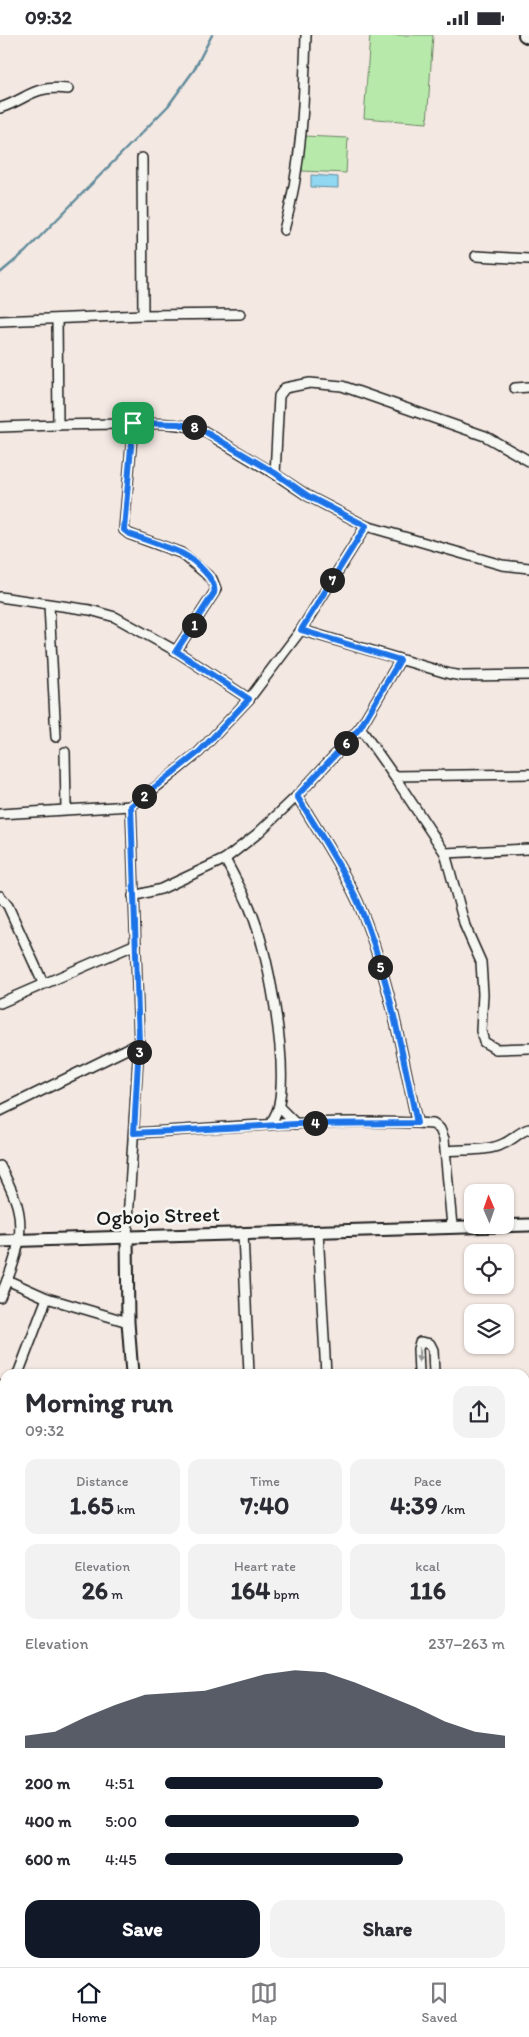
<!DOCTYPE html>
<meta charset="utf-8">
<style>
:root{--surface:#fff;--page:#f2f2f3;--text:#2b2b33;--muted:#7c7c81;--line:#e1e1e2;--accent:#111827}
body{margin:0;font-family:Itim,sans-serif;background:var(--page);color:var(--text);height:100vh;display:flex;flex-direction:column;font-size:19px;white-space:nowrap}
*{box-sizing:border-box;margin:0}
p{font-size:16px;color:var(--muted)}
.icon{flex:none;width:28px;height:28px;fill:none;stroke:currentColor;stroke-width:2;stroke-linecap:round;stroke-linejoin:round}
.map{position:relative;flex:1;overflow:hidden}
.side{position:absolute;left:0px;top:1334px;width:530px;height:599px;display:flex;flex-direction:column;background:var(--surface);border-radius:15px 15px 0 0;box-shadow:0 1px 4px #0004}
.side>*{flex:none}
.needle{width:32px;rotate:358deg}
.buttons{position:absolute;left:464px;top:1149px;display:grid;gap:10px}
.buttons a{display:grid;place-items:center;width:50px;height:50px;border-radius:10px;background:var(--surface);box-shadow:0 1px 4px #0004;font-size:25px}
.pin{position:absolute;display:grid;place-items:center;width:42px;height:42px;color:#fff;margin:-21px;border-radius:10px;box-shadow:0 2px 8px #0006}
.km{position:absolute;width:25px;height:25px;margin:-12px;border-radius:50%;background:#222;color:#fff;font-size:14px;line-height:25px;text-align:center}
.round{display:grid;place-items:center;flex:none;width:52px;height:52px;border-radius:15px;background:var(--page)}
.headline{display:flex;align-items:center;justify-content:space-between;height:85px;padding:0 25px}
h1{font-size:28px;font-weight:800;line-height:38px}
.stats{display:grid;grid-template-columns:repeat(3,1fr);gap:8px;height:85px;padding:5px 25px}
.stats div{display:grid;align-content:center;border-radius:12px;background:var(--page);text-align:center}
.stats b{font-size:25px;font-weight:800}
.stats small{font-size:14px;font-weight:400}
.stats p{font-size:14px}
.chart{height:140px;padding:10px 25px}
.chart p{display:flex;justify-content:space-between}
.chart svg{width:100%;height:90px;margin-top:5px;fill:var(--accent);opacity:.7}
.action{display:flex;gap:10px;margin-top:auto;padding:10px 25px}
.action a{flex:1;height:58px;border-radius:15px;background:var(--accent);color:#fff;font-size:20px;font-weight:800;line-height:58px;text-align:center}
.action a+a{background:var(--page);color:var(--text)}
ul{padding:0 25px;list-style:none;font-size:16px}
li{display:grid;grid-template-columns:80px 60px 1fr;align-items:center;height:38px}
li i{height:12px;border-radius:6px;background:var(--accent)}
.status{display:flex;justify-content:space-between;align-items:center;height:35px;padding:0 25px;background:var(--surface);direction:ltr}
.status svg{height:14px;fill:currentColor}
.tab-bar{display:flex;justify-content:space-around;align-items:center;height:70px;border-top:1px solid var(--line);background:var(--surface);font-size:14px;color:var(--muted)}
.tab-bar a{display:grid;justify-items:center;gap:2px}
.tab-bar .current{color:var(--accent)}
.map>svg:first-child{display:block}
</style>
<div class="status"><b>09:32</b><svg viewBox="0 0 49 12"><path d="M0 12V9h3v3zM5 12V6h3v6zM10 12V3h3v9zM15 12V0h3v12zM26 1h20v11H26zM47 4h2v5h-2z"/></svg></div>
<div class="map">
<svg width="529" height="1932" viewBox="0 0 529 1932">
<rect width="100%" height="100%" fill="#f4e8e2"/>
<filter id="ink" filterUnits="userSpaceOnUse"><feTurbulence type="fractalNoise" baseFrequency=".02" numOctaves="2"/><feDisplacementMap in="SourceGraphic" scale="10" xChannelSelector="R" yChannelSelector="G"/><feConvolveMatrix kernelMatrix="1 2 1 2 8 2 1 2 1" color-interpolation-filters="sRGB"/></filter>
<g filter="url(#ink)">
<!-- green -->
<g fill="#b7eaaa" stroke="#6a8363">
<path d="M370 0H433L427 88 364 83Z"/>
<path d="M304 101 348 103 346 138 302 136Z"/>
</g>
<!-- water -->
<path fill="#90d7f2" stroke="#628c9c" d="M311 140 338 142V153L311 152Z"/>
<g fill="none" stroke-linecap="round" stroke-linejoin="round">
<!-- stream -->
<path stroke="#628c9c" stroke-width="2.5" d="M0 238 25 217 168 71 194 35 212 0"/>
<defs>
<g id="minor">
<path d="M0 73C30 63 32 50 68 54"/>
<path d="M142 123 143 280"/>
<path d="M284 195C302 131 304 65 306 0"/>
<path d="M476 221 529 224"/>
<path d="M57 284 58 390"/>
<path d="M0 286 143 280 240 279"/>
<path d="M515 353 529 352"/>
<path d="M133 389 124 495 129 499 181 518 212 544 216 554 214 558 176 616"/>
<path d="M0 392C42 390 84 389 126 389 152 388 177 387 202 395L275 439 308 461 366 491 502 530 529 533"/>
<path d="M275 439 279 361 285 353 310 348 342 351 485 401 529 426"/>
<path d="M0 562 90 575 115 582 176 616 249 664"/>
<path d="M49 570 56 702"/>
<path d="M301 595 450 639 463 641 529 640"/>
<path d="M360 693 394 741 529 739"/>
<path d="M65 717 66 774"/>
<path d="M394 741 445 818 465 891 481 927 483 959 481 996 484 1007 496 1014 529 1013"/>
<path d="M297 761C318 796 341 830 358 867 388 937 401 1014 417 1088"/>
<path d="M0 779 131 771 164 746 199 717 249 664 301 595 366 491"/>
<path d="M445 818 529 814"/>
<path d="M225 824C233 840 242 855 249 871 268 915 288 1023 279 1069 278 1077 273 1084 270 1090"/>
<path d="M0 861 8 871 43 948"/>
<path d="M133 861 161 854 225 824 257 799 297 761 360 693 400 625"/>
<path d="M0 968 136 909"/>
<path d="M279 1072 296 1089"/>
<path d="M0 1076 139 1008"/>
<path d="M134 1098C233 1092 333 1083 433 1089L440 1094 444 1104 452 1191"/>
<path d="M446 1116C464 1114 488 1117 505 1108 514 1104 520 1096 529 1094"/>
<path d="M0 1131C6 1143 13 1157 17 1170 26 1201 12 1235 0 1262"/>
<path d="M318 1196 326 1339"/>
<path d="M243 1198 249 1339"/>
<path d="M127 1201 139 1008 131 771"/>
<path d="M7 1245 47 1263 128 1287"/>
<path d="M18 1339 47 1263"/>
<path d="M419 1339 418 1314 420 1307 430 1309 433 1315 434 1339"/>
<path d="M0 1350 5 1352"/>
<path d="M0 1385 5 1373"/>
<path d="M0 1464 5 1450"/>
<path d="M0 1565 5 1567"/>
<path d="M527 1721 529 1720"/>
<path d="M0 1857H5"/>
<path d="M525 1891 529 1890"/>
<path d="M36 1928V1932"/>
<path d="M267 1928 268 1932"/>
<path d="M375 1928 376 1932"/>
<path d="M471 1928V1932"/>
</g>
<g id="tertiary">
<path d="M127 1201 128 1287 132 1339"/>
<path d="M0 1206 529 1190"/>
<path d="M0 1630H5"/>
<path d="M152 1928 153 1932"/>
</g>
<path id="secondary" d="M525 0 529 2"/>
</defs>
<!-- minor casing -->
<use href="#minor" stroke="#1c1c1c" stroke-width="12"/>
<!-- tertiary casing -->
<use href="#tertiary" stroke="#1c1c1c" stroke-width="15"/>
<!-- secondary casing -->
<use href="#secondary" stroke="#1c1c1c" stroke-width="16"/>
<!-- minor -->
<use href="#minor" stroke="#f6f6f2" stroke-width="9"/>
<!-- tertiary -->
<use href="#tertiary" stroke="#f6f6f2" stroke-width="11"/>
<!-- secondary -->
<use href="#secondary" stroke="#f6f6f2" stroke-width="12"/>
</g>
<!-- one-way arrows -->
<defs><path id="oneway-solid" d="M-6-.8H1V-3.2L6.5 0L1 3.2V.8H-6Z" transform="scale(1.25)"/></defs>
<use fill="#949492" href="#oneway-solid" transform="translate(419 1320) rotate(91)"/>
</g>
<g fill="none" stroke-linecap="round" stroke-linejoin="round" filter="url(#ink)">
<defs>
<path id="route" d="M133 388 179 389 202 395 275 438 308 461 366 491 301 595 400 625 360 693 297 761C318 796 341 830 358 867 388 937 401 1014 417 1088L296 1089 134 1098 139 1008 131 771 199 717 249 664 176 616 214 558C218 545 193 524 181 518 164 511 146 505 129 499L124 495Z"/>
</defs>
<!-- route casing -->
<use href="#route" stroke="#fff" stroke-width="10"/>
<!-- route -->
<use href="#route" stroke="#1a73e8" stroke-width="6"/>
</g>
<g text-anchor="middle" stroke-width="5" stroke-linejoin="round" paint-order="stroke">
<!-- street labels -->
<g font-size="21" fill="#1c1c1c" stroke="#f6f6f2">
<text transform="translate(158 1181) rotate(-2)" y="7">Ogbojo Street</text>
</g>
</g>
</svg>
<div class="buttons">
<a><svg class="needle" viewBox="-14 -14 28 28"><path d="M0-13l5 13h-10z" fill="#e53935"/><path d="M0 13l5-13h-10z" fill="#7c7c81"/></svg></a>
<a><svg class="icon" aria-label="locate" viewBox="0 0 24 24"><circle cx="12" cy="12" r="6"/><path d="M12 2v4M12 18v4M2 12h4M18 12h4"/></svg></a>
<a><svg class="icon" aria-label="layers" viewBox="0 0 24 24"><path d="M12 4l9 5-9 5-9-5zM3 14l9 5 9-5"/></svg></a>
</div>
<div class="pin" style="left:133px;top:388px;background:#1e9e55"><svg class="icon" aria-label="arrive" viewBox="0 0 24 24"><path d="M6 21V4h12l-3 4 3 4H6"/></svg></div>
<b class="km" style="left:194px;top:590px">1</b>
<b class="km" style="left:144px;top:761px">2</b>
<b class="km" style="left:139px;top:1017px">3</b>
<b class="km" style="left:315px;top:1088px">4</b>
<b class="km" style="left:380px;top:932px">5</b>
<b class="km" style="left:346px;top:708px">6</b>
<b class="km" style="left:332px;top:545px">7</b>
<b class="km" style="left:194px;top:392px">8</b>
<section class="side">
<div class="headline"><div><h1>Morning run</h1><p>09:32</p></div><a class="round"><svg class="icon" aria-label="share" viewBox="0 0 24 24"><path d="M12 15V3M7 8l5-5 5 5M5 13v7h14v-7"/></svg></a></div>
<div class="stats">
<div><p>Distance</p><b>1.65<small> km</small></b></div>
<div><p>Time</p><b>7:40</b></div>
<div><p>Pace</p><b>4:39<small> /km</small></b></div>
</div>
<div class="stats">
<div><p>Elevation</p><b>26<small> m</small></b></div>
<div><p>Heart rate</p><b>164<small> bpm</small></b></div>
<div><p>kcal</p><b>116</b></div>
</div>
<div class="chart"><p><span>Elevation</span>237–263 m</p>
<svg viewBox="0 0 160 44" preserveAspectRatio="none"><path d="M0 44V38L10 36L20 29L30 23L40 18L50 17L60 16L70 12L80 8L90 6L100 7L110 12L120 18L130 24L140 31L150 36L160 38V44z"/></svg>
</div>
<ul>
<li><b>200 m</b>4:51<i style="width:64%"></i></li>
<li><b>400 m</b>5:00<i style="width:57%"></i></li>
<li><b>600 m</b>4:45<i style="width:70%"></i></li>
</ul>
<div class="action"><a>Save</a><a>Share</a></div>
</section>
</div>
<nav class="tab-bar">
<a class="current"><svg class="icon" aria-label="home" viewBox="0 0 24 24"><path d="M3 11l9-7 9 7M6 9v11h12V9"/></svg>Home</a>
<a><svg class="icon" aria-label="map" viewBox="0 0 24 24"><path d="M3 6l6-2 6 2 6-2v14l-6 2-6-2-6 2zM9 4v14M15 6v14"/></svg>Map</a>
<a><svg class="icon" aria-label="saved" viewBox="0 0 24 24"><path d="M7 4h10v16l-5-4-5 4z"/></svg>Saved</a>
</nav>
